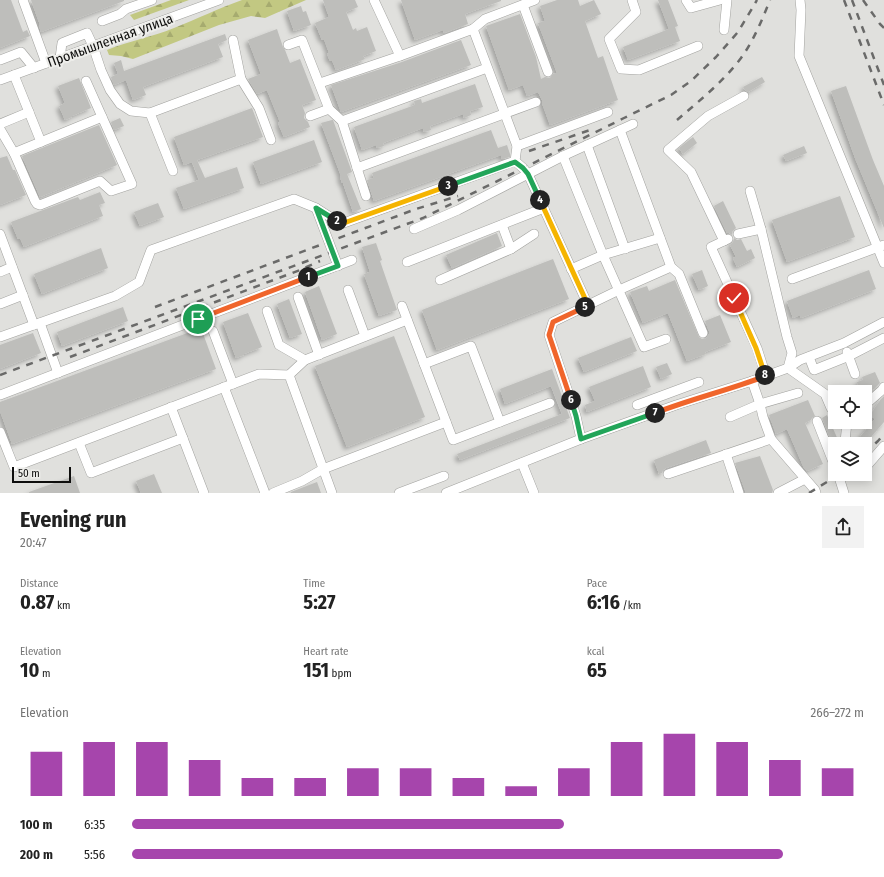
<!DOCTYPE html>
<meta charset="utf-8">
<style>
:root{--surface:#fff;--page:#f2f2f2;--text:#222;--muted:#767676;--accent:#a645ac}
body{margin:0;font-family:"Fira Sans Condensed",sans-serif;background:var(--page);color:var(--text);height:100vh;display:flex;flex-direction:column;font-size:15px;white-space:nowrap}
*{box-sizing:border-box;margin:0}
p{font-size:13px;color:var(--muted)}
.icon{flex:none;width:22px;height:22px;fill:none;stroke:currentColor;stroke-width:2;stroke-linecap:round;stroke-linejoin:round}
.map{position:relative;height:493px;overflow:hidden}
.sheet{display:flex;flex-direction:column;background:var(--surface);flex:1}
.sheet>*{flex:none}
.tools{position:absolute;left:828px;top:385px;display:grid;gap:8px}
.tools a{display:grid;place-items:center;width:44px;height:44px;border-radius:0px;background:var(--surface);box-shadow:0 2px 10px #0003;font-size:20px}
.scale{position:absolute;left:12px;bottom:10px;width:59px;box-sizing:border-box;padding-left:4px;border:2px solid #0e0e0d;border-top:0;font-size:11px;line-height:14px;white-space:nowrap;color:#0e0e0d;-webkit-text-stroke:3px #ededea;paint-order:stroke}
.pin{position:absolute;display:grid;place-items:center;width:34px;height:34px;color:#fff;margin:-17px;border:2px solid #fff;border-radius:50%;box-shadow:0 1px 4px #0007}
.km{position:absolute;width:20px;height:20px;margin:-10px;border-radius:50%;background:#222;color:#fff;font-size:11px;line-height:20px;text-align:center}
.round{display:grid;place-items:center;flex:none;width:42px;height:42px;border-radius:0px;background:var(--page)}
.overview{display:flex;align-items:center;justify-content:space-between;height:68px;padding:0 20px}
h1{font-size:22px;font-weight:700;line-height:30px}
.metrics{display:grid;grid-template-columns:repeat(3,1fr);gap:6px;height:68px;padding:4px 20px}
.metrics div{display:grid;align-content:center}
.metrics b{font-size:20px;font-weight:700}
.metrics small{font-size:11px;font-weight:400}
.metrics p{font-size:11px}
.chart{height:112px;padding:8px 20px}
.chart p{display:flex;justify-content:space-between}
.chart svg{width:100%;height:72px;margin-top:4px;stroke:var(--accent);stroke-width:6}
ul{padding:0 20px;list-style:none;font-size:13px}
li{display:grid;grid-template-columns:64px 48px 1fr;align-items:center;height:30px}
li i{height:10px;border-radius:5px;background:var(--accent)}
.map>svg:first-child{display:block}
</style>
<div class="map">
<svg width="884" height="493" viewBox="0 0 884 493">
<defs>
<pattern id="forest-firs" width="22" height="20" patternUnits="userSpaceOnUse"><rect width="22" height="20" fill="#c2c882"/><path d="M5 1l3.5 6h-7zM16 11l3.5 6h-7z" fill="#a6ab6f"/></pattern>
<filter id="shadow"><feDropShadow dx="-3" dy="3" stdDeviation="2" flood-color="#0004"/></filter>
</defs>
<rect width="100%" height="100%" fill="#e0e0dd"/>
<!-- forest -->
<g fill="url(#forest-firs)">
<path d="M171 0H189L134 20 130 15Z"/>
<path d="M242 0H306L265 18 251 16 219 25 133 59 121 56 109 55 107 50C129 41 152 37 174 28 197 19 219 8 242 0Z"/>
</g>
<!-- building -->
<g fill="#bebebb" filter="url(#shadow)">
<path d="M0 0H11L23 32 27 30 30 36 0 48Z"/>
<path d="M31 0H124V1L41 32 39 26 40 25Z"/>
<path d="M323 0H355L358 7 346 12 353 30 356 28 357 31 367 27 376 51 363 56 365 59 336 70 332 60 330 61 327 54 329 53 324 39 322 40 315 23 329 17Z"/>
<path d="M401 0H501V1L465 14 468 24 444 33 443 30 415 40Z"/>
<path d="M557 0H578L580 6 594 0 601 14 585 21 598 58 603 56 618 100 550 125 542 103V100L538 92 527 96 523 85 509 90 486 26 520 14 536 57 541 79 545 77 550 78 553 74 557 73 538 23 545 21 540 6Z"/>
<path d="M658 0H668L678 26 675 27 680 41 628 60 623 47 669 29Z"/>
<path d="M301 6 303 12 306 11 311 25 294 31 287 11Z"/>
<path d="M277 29 283 47 285 50 290 63 300 59 316 100 302 105 305 113 304 118 308 122 310 127 284 137 278 123 280 122 267 90 257 94 248 79 261 74 248 40Z"/>
<path d="M225 34 227 40 218 44 223 57 143 87 146 95 133 100 126 80 114 85 111 77 118 74 114 63 121 60 124 71Z"/>
<path d="M461 40 471 65 341 112 331 85 402 62Z"/>
<path d="M762 77 765 82 748 92 745 90 743 87Z"/>
<path d="M79 78 91 108 72 116V117L65 120 59 106 65 103 58 86Z"/>
<path d="M475 84 483 107 470 111 471 115 464 118 463 114 430 126 431 130 424 132 423 128 383 143 384 146 377 148 376 145 362 150 354 127 415 105 414 101 421 99 422 103Z"/>
<path d="M846 86 873 160 884 186V228L855 158 831 91Z"/>
<path d="M252 108 263 137 197 160 205 178 237 167 244 188 184 209 176 188 199 180 192 162 184 165 174 137Z"/>
<path d="M120 118 124 126 114 130 111 122Z"/>
<path d="M333 120 352 172 347 174 361 209 353 212 343 183H342L340 177 341 176 321 123 332 120Z"/>
<path d="M99 125 117 165 40 197 22 156Z"/>
<path d="M491 130 498 148 507 145 510 154V157L502 159 501 155 374 201 367 180 374 178 372 173Z"/>
<path d="M693 137 697 143 683 154 679 148Z"/>
<path d="M314 140 322 162 261 184 253 162Z"/>
<path d="M804 146 807 153 786 161 783 155Z"/>
<path d="M7 156 13 170H15L26 195 0 205V158Z"/>
<path d="M100 192 105 203 99 205 103 216 24 247 20 238 18 239 11 222 78 197 80 200Z"/>
<path d="M840 196 855 237 787 262 772 220Z"/>
<path d="M723 201 736 228 732 232V235L729 233H727L714 206Z"/>
<path d="M158 203 164 217 140 226 134 212Z"/>
<path d="M497 233 502 246 452 268 446 255Z"/>
<path d="M734 238 737 240 741 239 747 251 751 249 755 258 737 267 733 258 736 257 730 245 733 242Z"/>
<path d="M376 243 382 260 380 261 397 310 379 316 364 274 370 272 362 247Z"/>
<path d="M101 248 108 268 42 294 34 274Z"/>
<path d="M553 259 569 299 437 350 422 310Z"/>
<path d="M702 270 708 286 699 290 692 274Z"/>
<path d="M869 270 876 289 801 318 800 315 793 318 787 301Z"/>
<path d="M675 280 699 337 702 339H705L707 337 709 334V331L705 321 720 315 731 342 705 352 706 354 687 361 668 313 643 323 630 292 647 286 649 291Z"/>
<path d="M319 286 337 334 322 340 305 292Z"/>
<path d="M289 299 302 334 290 338 277 304Z"/>
<path d="M123 307 128 321 62 346 57 332Z"/>
<path d="M248 313 262 347 244 354V355L236 358 223 322Z"/>
<path d="M201 328 216 369 12 444 0 411V402Z"/>
<path d="M33 333 41 353 0 369V345Z"/>
<path d="M394 336 425 417 347 447 315 366Z"/>
<path d="M631 337 637 351 584 372 578 358Z"/>
<path d="M667 363 672 374 661 379 656 367Z"/>
<path d="M643 366 651 387 587 412 585 405 595 401 589 387Z"/>
<path d="M552 369 570 418 460 460 457 454 562 414 551 386 505 404 500 389Z"/>
<path d="M875 372 880 383 874 389 866 392H842L858 386 857 382 863 380 862 377Z"/>
<path d="M884 396V422L865 444H854L875 419 870 415 881 399Z"/>
<path d="M808 400 815 416 812 418 811 420 805 423 823 464 807 471 804 468 787 429 776 434 769 415Z"/>
<path d="M827 415 839 442V444H832L822 418Z"/>
<path d="M706 440 711 453 666 468 663 470 662 473 659 474 654 460Z"/>
<path d="M760 456 773 490 772 493H746L735 463Z"/>
<path d="M154 474 162 493H141L136 481Z"/>
<path d="M74 476 80 493H29V492Z"/>
<path d="M317 482 321 493H291V492Z"/>
</g>
<g fill="none" stroke-linecap="round" stroke-linejoin="round">
<defs>
<g id="minor">
<path d="M23 0 46 63"/>
<path d="M374 0 400 56"/>
<path d="M632 0 636 12 609 39 621 69 639 70 698 46"/>
<path d="M686 0 691 8 720 0"/>
<path d="M800 0 801 10 799 56 884 263"/>
<path d="M523 5 548 72"/>
<path d="M102 21 120 14 126 9 152 0"/>
<path d="M724 30 727 0"/>
<path d="M233 40 241 79"/>
<path d="M288 45 302 40 329 109 342 121 366 196"/>
<path d="M60 58 62 43 87 33 93 46 101 70 110 90 120 104 131 111 150 113 241 79 259 108 271 140"/>
<path d="M0 60 21 52 34 68"/>
<path d="M14 75 41 142"/>
<path d="M0 80 219 0"/>
<path d="M320 83 400 56 473 29 485 19 535 0"/>
<path d="M150 113 173 171"/>
<path d="M310 116 329 109"/>
<path d="M342 121 487 68"/>
<path d="M0 124 29 112"/>
<path d="M0 129 14 153 35 201 37 204 40 205 100 181 111 191 132 184 86 81"/>
<path d="M620 130 671 267 679 274 703 333"/>
<path d="M587 145 625 249"/>
<path d="M517 146 608 112"/>
<path d="M14 153 102 117"/>
<path d="M563 156 603 255 644 347 666 339"/>
<path d="M515 161 523 168 528 174 588 305"/>
<path d="M357 168 536 102"/>
<path d="M750 191 761 229 787 337 792 353 788 368"/>
<path d="M316 208 338 266"/>
<path d="M502 225 511 249"/>
<path d="M414 229 458 210 563 156 633 124"/>
<path d="M0 234 34 325"/>
<path d="M738 234 761 229"/>
<path d="M728 239 711 247 757 348 766 376"/>
<path d="M724 241 691 172 668 150 708 116 744 96"/>
<path d="M407 262 544 208"/>
<path d="M571 269 603 255 660 238"/>
<path d="M0 272 12 267"/>
<path d="M792 279 884 245"/>
<path d="M440 280 511 249 534 234"/>
<path d="M348 290 365 336"/>
<path d="M298 297 319 355"/>
<path d="M0 304 23 295"/>
<path d="M402 306 453 440 550 403"/>
<path d="M267 311 279 345 305 360"/>
<path d="M40 323 58 373"/>
<path d="M213 331 233 384"/>
<path d="M0 337 115 296 139 282 151 250 294 199 316 208 341 224 515 161 517 146 473 29"/>
<path d="M847 352 855 374"/>
<path d="M809 357 814 370 849 356 884 338"/>
<path d="M424 364 471 346 500 422"/>
<path d="M788 368 825 394 831 408 835 411"/>
<path d="M289 375 305 360 407 320"/>
<path d="M752 381 760 404 763 417 771 439 815 490 816 493"/>
<path d="M224 387 265 493"/>
<path d="M0 395 352 260"/>
<path d="M637 405 699 382"/>
<path d="M865 405 882 390 884 387"/>
<path d="M171 407 204 493"/>
<path d="M730 417 760 404 798 393"/>
<path d="M817 421 835 467"/>
<path d="M0 432 14 467 259 374 289 375 332 493"/>
<path d="M581 439 576 416 549 335 553 322 619 290 671 267"/>
<path d="M79 443 91 473 183 438"/>
<path d="M847 444 845 442 847 422"/>
<path d="M726 454 739 493"/>
<path d="M522 463 534 493"/>
<path d="M865 468 884 446"/>
<path d="M668 474 771 439"/>
<path d="M838 474 844 493"/>
<path d="M273 493 302 481 323 469 446 422"/>
<path d="M399 493 444 476"/>
<path d="M446 493 581 439 676 405 752 381 788 368 800 360 844 343 884 322"/>
<path d="M778 493 805 479"/>
</g>
</defs>
<!-- minor casing -->
<use href="#minor" stroke="#a2a29f" stroke-width="10"/>
<!-- minor -->
<use href="#minor" stroke="#fff" stroke-width="9"/>
<!-- rail -->
<g stroke="#6a6a69" stroke-width="2.5" stroke-dasharray="7 7" stroke-linecap="butt">
<path d="M844 0 884 105"/>
<path d="M852 0 884 85"/>
<path d="M863 0 880 24 884 28"/>
<path d="M677 120C699 101 723 82 741 58 754 40 762 20 770 0"/>
<path d="M529 151 590 130"/>
<path d="M155 307 416 209 458 196"/>
<path d="M70 357 300 270 320 261"/>
<path d="M0 375 423 218 624 118 671 95 691 81 716 57 738 32 753 7 757 0"/>
<path d="M865 453 878 441 884 434"/>
<path d="M809 493 840 474"/>
</g>
</g>
<g fill="none" stroke-linecap="round" stroke-linejoin="round">
<defs>
<path id="split-1" d="M198 319 308 277"/>
<path id="split-2" d="M308 277 338 266 316 208 337 221"/>
<path id="split-3" d="M337 221 341 224 448 186"/>
<path id="split-4" d="M448 186 515 162 523 168 528 174 540 200"/>
<path id="split-5" d="M540 200 588 305 585 307"/>
<path id="split-6" d="M571 400 549 335 553 322 585 307"/>
<path id="split-7" d="M571 400 576 416 581 439 655 413"/>
<path id="split-8" d="M655 413C691 399 729 390 766 376L765 375"/>
<path id="split-9" d="M734 298 756 348 765 375"/>
</defs>
<!-- split-1 casing -->
<use href="#split-1" stroke="#fff" stroke-width="8"/>
<!-- split-2 casing -->
<use href="#split-2" stroke="#fff" stroke-width="8"/>
<!-- split-3 casing -->
<use href="#split-3" stroke="#fff" stroke-width="8"/>
<!-- split-4 casing -->
<use href="#split-4" stroke="#fff" stroke-width="8"/>
<!-- split-5 casing -->
<use href="#split-5" stroke="#fff" stroke-width="8"/>
<!-- split-6 casing -->
<use href="#split-6" stroke="#fff" stroke-width="8"/>
<!-- split-7 casing -->
<use href="#split-7" stroke="#fff" stroke-width="8"/>
<!-- split-8 casing -->
<use href="#split-8" stroke="#fff" stroke-width="8"/>
<!-- split-9 casing -->
<use href="#split-9" stroke="#fff" stroke-width="8"/>
<!-- split-1 -->
<use href="#split-1" stroke="#f0652b" stroke-width="5"/>
<!-- split-2 -->
<use href="#split-2" stroke="#22a559" stroke-width="5"/>
<!-- split-3 -->
<use href="#split-3" stroke="#f5b400" stroke-width="5"/>
<!-- split-4 -->
<use href="#split-4" stroke="#22a559" stroke-width="5"/>
<!-- split-5 -->
<use href="#split-5" stroke="#f5b400" stroke-width="5"/>
<!-- split-6 -->
<use href="#split-6" stroke="#f0652b" stroke-width="5"/>
<!-- split-7 -->
<use href="#split-7" stroke="#22a559" stroke-width="5"/>
<!-- split-8 -->
<use href="#split-8" stroke="#f0652b" stroke-width="5"/>
<!-- split-9 -->
<use href="#split-9" stroke="#f5b400" stroke-width="5"/>
</g>
<g text-anchor="middle" stroke-width="4" stroke-linejoin="round" paint-order="stroke">
<!-- street labels -->
<g font-size="14" fill="#0e0e0d" stroke="#ededea">
<text transform="translate(110 40) rotate(-20)" y="5">Промышленная улица</text>
</g>
</g>
</svg>
<div class="tools">
<a><svg class="icon" aria-label="locate" viewBox="0 0 24 24"><circle cx="12" cy="12" r="6"/><path d="M12 2v4M12 18v4M2 12h4M18 12h4"/></svg></a>
<a><svg class="icon" aria-label="layers" viewBox="0 0 24 24"><path d="M12 4l9 5-9 5-9-5zM3 14l9 5 9-5"/></svg></a>
</div>
<div class="scale">50 m</div>
<div class="pin" style="left:198px;top:319px;background:#1e9e55"><svg class="icon" aria-label="arrive" viewBox="0 0 24 24"><path d="M6 21V4h12l-3 4 3 4H6"/></svg></div>
<div class="pin" style="left:734px;top:298px;background:#d93025"><svg class="icon" aria-label="check" viewBox="0 0 24 24"><path d="M5 12l5 5 9-10"/></svg></div>
<b class="km" style="left:308px;top:277px">1</b>
<b class="km" style="left:337px;top:221px">2</b>
<b class="km" style="left:448px;top:186px">3</b>
<b class="km" style="left:540px;top:200px">4</b>
<b class="km" style="left:585px;top:307px">5</b>
<b class="km" style="left:571px;top:400px">6</b>
<b class="km" style="left:655px;top:413px">7</b>
<b class="km" style="left:765px;top:375px">8</b>
</div>
<section class="sheet">
<div class="overview"><div><h1>Evening run</h1><p>20:47</p></div><a class="round"><svg class="icon" aria-label="share" viewBox="0 0 24 24"><path d="M12 15V3M7 8l5-5 5 5M5 13v7h14v-7"/></svg></a></div>
<div class="metrics">
<div><p>Distance</p><b>0.87<small> km</small></b></div>
<div><p>Time</p><b>5:27</b></div>
<div><p>Pace</p><b>6:16<small> /km</small></b></div>
</div>
<div class="metrics">
<div><p>Elevation</p><b>10<small> m</small></b></div>
<div><p>Heart rate</p><b>151<small> bpm</small></b></div>
<div><p>kcal</p><b>65</b></div>
</div>
<div class="chart"><p><span>Elevation</span>266–272 m</p>
<svg viewBox="0 0 160 44" preserveAspectRatio="none"><path d="M5 44V17M15 44V11M25 44V11M35 44V22M45 44V33M55 44V33M65 44V27M75 44V27M85 44V33M95 44V38M105 44V27M115 44V11M125 44V6M135 44V11M145 44V22M155 44V27"/></svg>
</div>
<ul>
<li><b>100 m</b>6:35<i style="width:59%"></i></li>
<li><b>200 m</b>5:56<i style="width:89%"></i></li>
</ul>
</section>
